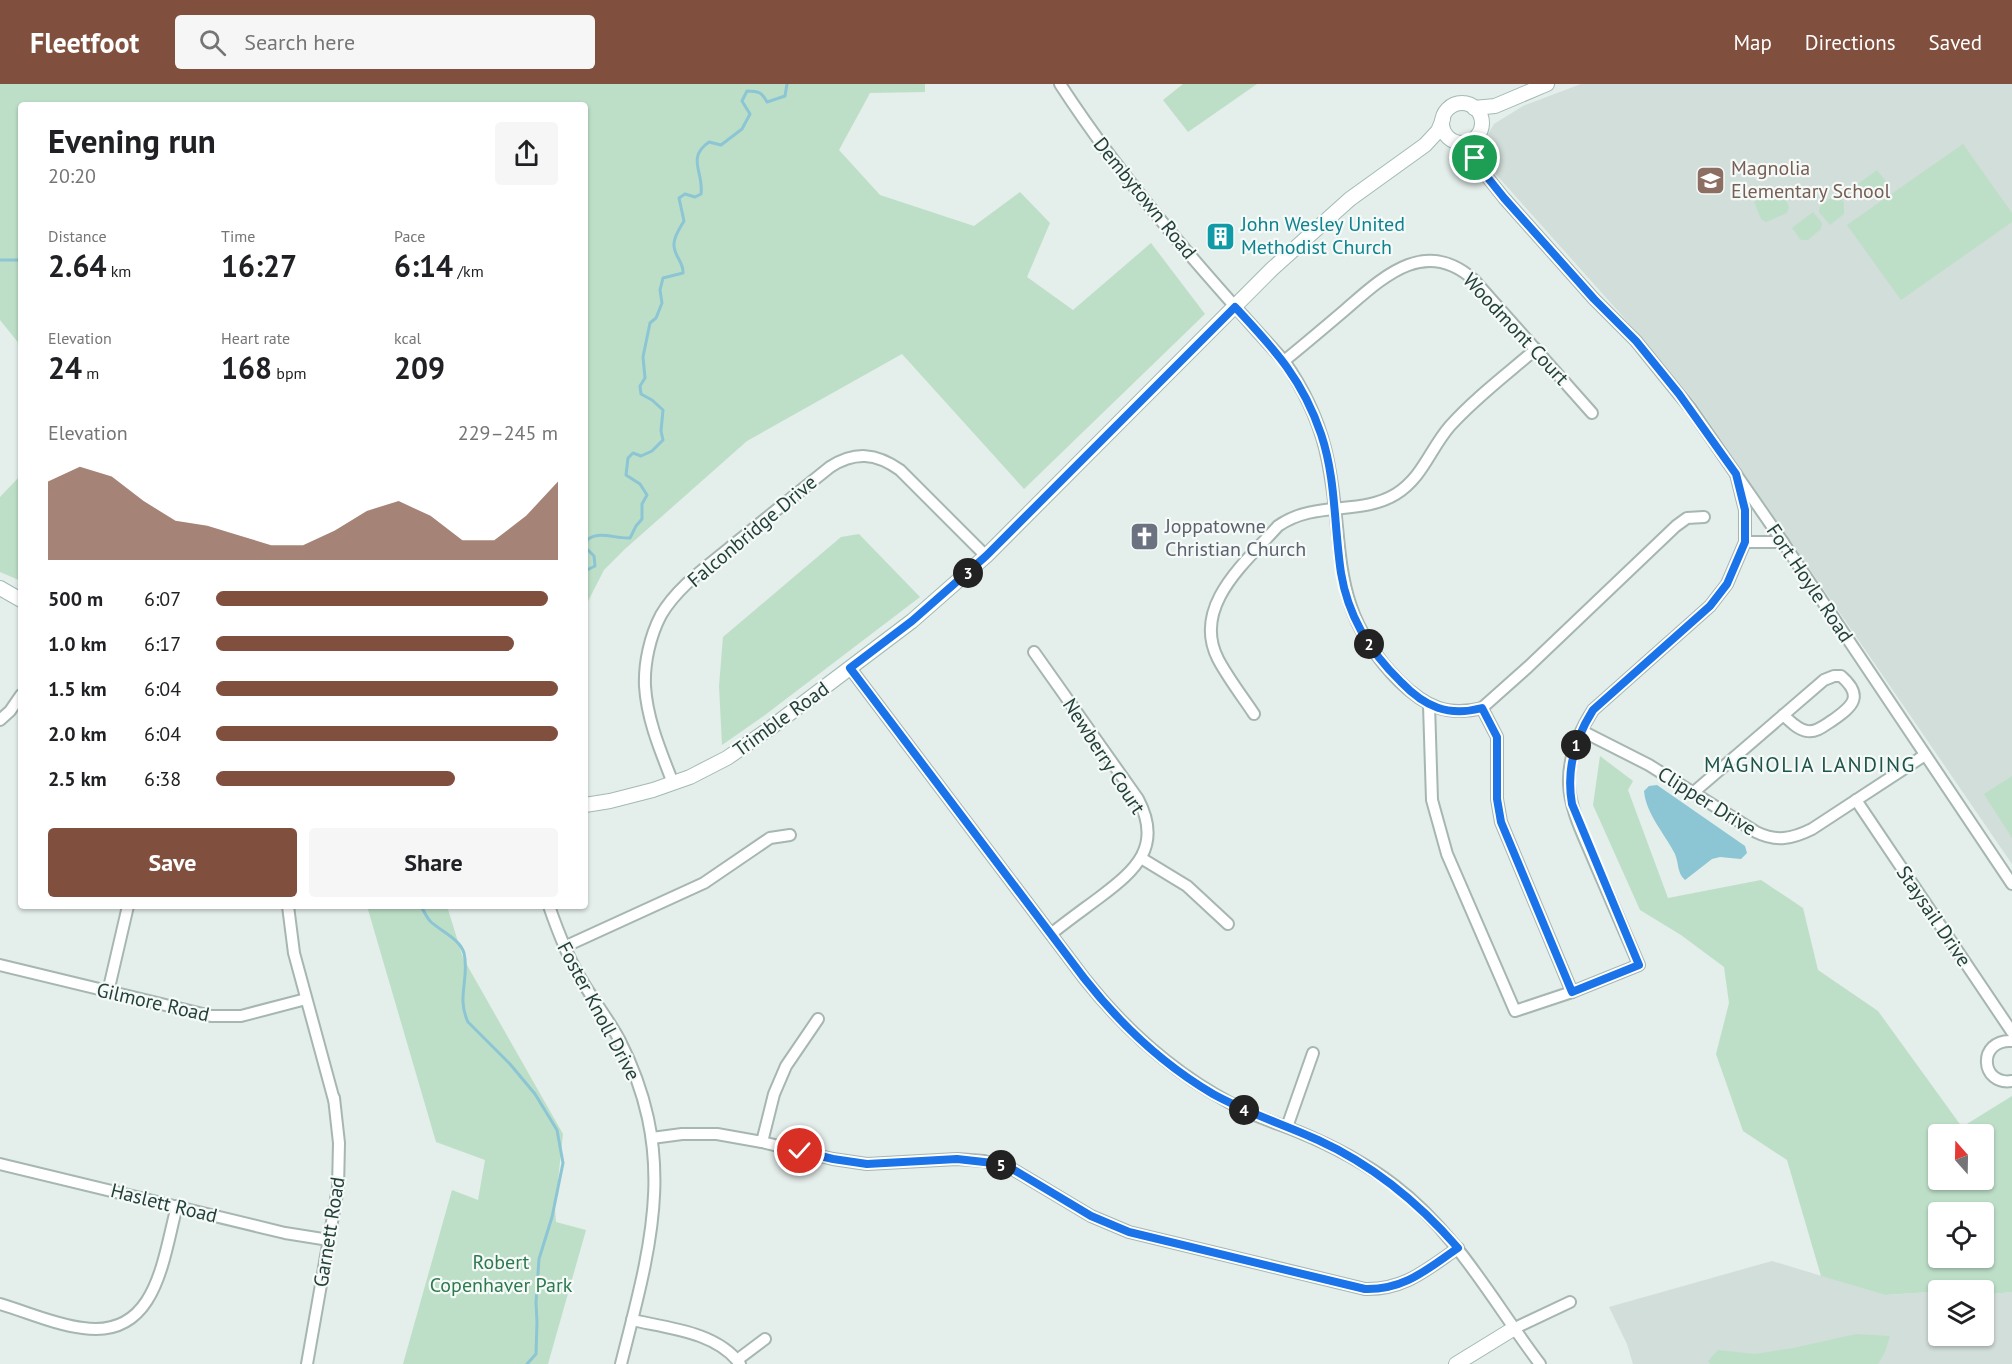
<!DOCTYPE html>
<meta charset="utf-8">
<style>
:root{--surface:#fff;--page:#f6f6f6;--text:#202124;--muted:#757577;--accent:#804f3d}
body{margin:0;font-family:"PT Sans",sans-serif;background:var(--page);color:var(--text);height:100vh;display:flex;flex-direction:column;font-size:22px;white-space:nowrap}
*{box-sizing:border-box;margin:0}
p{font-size:20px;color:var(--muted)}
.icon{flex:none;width:33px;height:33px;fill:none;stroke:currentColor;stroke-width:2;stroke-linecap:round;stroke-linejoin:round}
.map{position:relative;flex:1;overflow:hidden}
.panel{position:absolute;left:18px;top:18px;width:570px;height:807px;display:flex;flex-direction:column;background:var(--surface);border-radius:6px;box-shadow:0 2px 4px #0004}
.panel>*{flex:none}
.needle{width:39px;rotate:340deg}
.controls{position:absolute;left:1928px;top:1040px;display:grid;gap:12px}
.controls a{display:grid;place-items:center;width:66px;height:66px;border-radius:6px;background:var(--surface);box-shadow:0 2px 4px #0004;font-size:30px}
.pin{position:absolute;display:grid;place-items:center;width:51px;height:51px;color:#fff;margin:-26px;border:3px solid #fff;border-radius:50%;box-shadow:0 2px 6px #0007}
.km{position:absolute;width:30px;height:30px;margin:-15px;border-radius:50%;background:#222;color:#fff;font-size:16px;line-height:30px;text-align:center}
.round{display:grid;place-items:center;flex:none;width:63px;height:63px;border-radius:6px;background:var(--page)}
.summary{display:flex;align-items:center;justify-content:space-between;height:102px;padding:0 30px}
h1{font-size:33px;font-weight:600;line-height:45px}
.metrics{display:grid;grid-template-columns:repeat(3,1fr);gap:9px;height:102px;padding:6px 30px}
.metrics div{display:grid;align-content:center}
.metrics b{font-size:30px;font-weight:600}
.metrics small{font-size:16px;font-weight:400}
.metrics p{font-size:16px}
.chart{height:168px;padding:12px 30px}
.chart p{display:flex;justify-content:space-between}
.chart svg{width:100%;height:108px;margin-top:6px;fill:var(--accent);opacity:.7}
.button{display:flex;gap:12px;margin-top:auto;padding:12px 30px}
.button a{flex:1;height:69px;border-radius:6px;background:var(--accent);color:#fff;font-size:24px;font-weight:600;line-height:69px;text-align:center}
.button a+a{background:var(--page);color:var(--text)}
ul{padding:0 30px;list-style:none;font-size:20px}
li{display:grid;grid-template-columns:96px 72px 1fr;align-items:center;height:45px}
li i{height:15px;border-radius:8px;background:var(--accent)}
header{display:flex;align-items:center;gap:36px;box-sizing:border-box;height:84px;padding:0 30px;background:var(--accent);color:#fff}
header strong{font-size:28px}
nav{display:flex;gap:33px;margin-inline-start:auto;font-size:21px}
.search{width:420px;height:54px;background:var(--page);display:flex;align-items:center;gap:15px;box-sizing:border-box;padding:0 21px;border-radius:6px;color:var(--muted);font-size:22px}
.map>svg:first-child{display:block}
</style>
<header>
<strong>Fleetfoot</strong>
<div class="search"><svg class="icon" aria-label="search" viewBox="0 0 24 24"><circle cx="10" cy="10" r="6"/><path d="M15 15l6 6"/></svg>Search here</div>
<nav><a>Map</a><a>Directions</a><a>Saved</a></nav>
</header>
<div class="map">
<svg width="2012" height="1280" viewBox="0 0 2012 1280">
<rect width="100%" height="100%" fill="#e4eeea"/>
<!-- built -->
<g fill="#d2ded9">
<path d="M1581 0H2012V780L1696 319 1650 263 1486 79 1482 67 1488 50 1494 40 1523 22Z"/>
<path d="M1772 1177 1885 1211 1930 1208 1938 1209V1251H1983V1211L2012 1208V1280H1633L1627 1260 1609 1223Z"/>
</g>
<!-- green -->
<g fill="#bddfc8" fill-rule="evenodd">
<path d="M0 0H925V8L870 9 839 66 880 111 974 142 1020 108 1050 139 1027 193 1073 226 1151 159 1205 230 1024 405 902 270 747 357 625 465 604 486 585 523V21H21V262L0 236Z"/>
<path d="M1183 0H1257L1188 48 1163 16Z"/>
<path d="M1963 60 2012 129V138L1901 216 1847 141Z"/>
<path d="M1877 86 1887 99 1866 114 1856 101Z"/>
<path d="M1777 107H1782L1789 123 1787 129 1766 138 1761 135 1754 118Z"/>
<path d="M1837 109 1844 119V130L1830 141 1819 128 1820 122Z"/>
<path d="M1813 128 1822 139 1821 145 1808 156H1801L1792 144Z"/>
<path d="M21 391V497L0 488V413Z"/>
<path d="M859 450 920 513 765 631 722 661 719 602 723 553 841 453Z"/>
<path d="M1600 672 1633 697 1628 706 1668 814 1761 796 1803 824 1818 886 1878 927 1962 1043 2012 1012V1208L1983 1211V1206H1938V1209L1930 1208 1885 1211 1821 1192 1787 1076 1743 1047 1716 970 1729 919 1724 883 1681 851 1640 826 1593 721ZM1938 1050H1983V1095H1938ZM1938 1128H1983V1173H1938Z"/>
<path d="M2012 692V754L1984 710Z"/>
<path d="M367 822H447L463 874 563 1050 555 1125 556 1138 586 1146 548 1280H403L452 1106 478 1116 485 1076 436 1058Z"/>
<path d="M1856 1250 1890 1252 1885 1268 1878 1280H1710L1708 1277 1718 1266 1755 1270 1793 1264Z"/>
</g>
<!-- water -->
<path fill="#8cc5d4" d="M1657 701 1745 762 1747 769 1741 775 1720 773 1712 775 1685 796C1677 789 1679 780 1675 770 1665 750 1646 730 1644 707L1649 702Z"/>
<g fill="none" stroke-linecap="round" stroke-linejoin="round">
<!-- stream -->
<g stroke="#8cc5d4" stroke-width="3">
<path d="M0 176H21"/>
<path d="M585 487 595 482 594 472 586 464 587 456C599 446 615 455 630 454L636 442 642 435V420L647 411 640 400 626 391 628 374 633 369 641 372 652 367 663 356 661 347 663 326 652 316 641 310 640 302 645 294 643 273 650 239 656 234 662 219 660 206 663 194 683 189C684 178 673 171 674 160 674 152 680 144 684 137L679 114 685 110 695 113 701 110C704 88 686 74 709 58L721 61 742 45 750 30 742 17 747 7C758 7 762 8 767 18L785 12 787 0"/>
<path d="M421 822C424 827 426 833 431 838 441 847 460 855 464 869 470 893 456 914 468 938L510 980 535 1010 557 1046 563 1079 552 1133 539 1175 536 1218 537 1238 536 1270 527 1280"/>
</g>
<defs>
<g id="street">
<path d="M1060 0C1125 100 1204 189 1284 277 1303 304 1317 333 1325 364 1348 457 1323 521 1400 598 1425 622 1447 633 1482 624"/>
<path d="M1459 59 1475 74 1484 89 1504 114 1594 215 1636 257 1691 325 1776 448 2012 800"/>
<path d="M1475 74 1478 64 1477 53"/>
<path d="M1284 277C1305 260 1325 243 1345 226 1383 193 1425 152 1474 196L1592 329"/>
<path d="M1745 458H1783"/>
<path d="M1034 568 1138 715C1163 762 1136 786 1100 813 1084 825 1067 837 1051 850"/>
<path d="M850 584 1084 894C1129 951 1183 997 1248 1028 1265 1036 1282 1041 1299 1048 1333 1062 1365 1079 1394 1101 1457 1149 1493 1218 1540 1280"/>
<path d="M1429 621 1432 716 1447 770 1515 927 1572 908 1639 881C1624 847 1610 813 1595 779 1585 754 1570 727 1569 700 1568 674 1579 648 1593 626L1710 522 1727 500 1745 458V426L1736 390"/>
<path d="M1254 630C1242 612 1228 594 1218 575 1191 522 1246 478 1278 442 1315 416 1360 432 1396 410 1423 393 1430 365 1450 342 1475 314 1507 290 1536 265"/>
<path d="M0 636 10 627 21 611"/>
<path d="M1582 647 1649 681 1756 748C1776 758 1792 755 1812 745L1925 671"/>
<path d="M673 699C661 668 647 636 645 602 644 579 650 552 661 531 678 502 708 482 733 461 765 435 798 409 830 383 855 367 876 369 900 386L986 472"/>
<path d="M1694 708 1824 596 1834 592H1841C1864 612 1853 622 1833 636 1825 641 1816 649 1807 647 1798 646 1790 637 1783 631"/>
<path d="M1856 716 2012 948"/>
<path d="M1141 774 1187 802 1228 840"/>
<path d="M288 822 294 869 334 1016"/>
<path d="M549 822C558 848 568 874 582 897 594 917 608 935 619 955 679 1072 651 1161 621 1280"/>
<path d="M564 863 704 799 770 754 790 751"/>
<path d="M0 881 211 932H241L306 915"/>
<path d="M108 908 128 822"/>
<path d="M1572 908 1501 738 1497 715V653L1482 624 1528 583 1676 442 1687 434 1704 433"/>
<path d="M2012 957C1977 955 1980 1002 2012 997"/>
<path d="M1287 1043 1313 969"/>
<path d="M652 1054 682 1050H717L762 1058 833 1075 867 1080 957 1075 984 1077 1014 1086 1091 1132 1129 1148 1365 1205C1405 1206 1427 1185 1458 1164"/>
<path d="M762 1058 774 1010 786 982 818 935"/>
<path d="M0 1080 285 1149 329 1156"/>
<path d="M0 1220C27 1228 56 1241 83 1244 157 1255 163 1174 177 1122"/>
<path d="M632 1236C668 1244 717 1248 740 1280"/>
<path d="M1513 1245 1570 1218"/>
<path d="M737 1276 765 1255"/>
<path d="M307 1280 338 1104 339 1059 334 1014"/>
</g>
<g id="secondary">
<circle cx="1462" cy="39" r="20"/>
<path d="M1474 24 1495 22 1547 0"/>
<path d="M0 504 21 516"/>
<path d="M585 721 610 717 653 706 690 693 727 674 769 645 912 537 986 472 1272 185 1350 115 1425 61 1438 47 1443 35"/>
<path d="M1456 1280 1513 1245"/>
</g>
</defs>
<!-- street casing -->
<use href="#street" stroke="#a6b6b2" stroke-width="14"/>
<!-- secondary casing -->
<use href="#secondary" stroke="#a2bab3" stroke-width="16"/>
<!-- street -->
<use href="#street" stroke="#fff" stroke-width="10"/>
<!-- secondary -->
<use href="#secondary" stroke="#fff" stroke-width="14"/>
</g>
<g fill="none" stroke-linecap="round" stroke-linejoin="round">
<defs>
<path id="route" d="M800 1067 833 1075 867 1080 957 1075 993 1079 1014 1086 1091 1132 1129 1148 1365 1205C1405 1206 1427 1185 1458 1164 1418 1118 1373 1081 1318 1056 1283 1040 1247 1029 1213 1010 1162 980 1120 940 1084 894L850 584 912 537 986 472 1235 223C1274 265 1302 294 1321 350 1336 394 1334 443 1341 489 1348 532 1370 568 1401 598 1425 623 1448 633 1482 624L1497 653V715L1501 738 1572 908 1639 881 1572 720C1566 686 1574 656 1593 626L1710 522 1727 500 1745 458V426L1736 390 1679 310 1636 257 1594 215 1504 114 1484 89 1475 74"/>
</defs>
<!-- route casing -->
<use href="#route" stroke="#fff" stroke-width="12"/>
<!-- route -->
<use href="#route" stroke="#1a73e8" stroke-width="8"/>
</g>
<!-- icons -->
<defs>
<symbol id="school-square" viewBox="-11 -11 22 22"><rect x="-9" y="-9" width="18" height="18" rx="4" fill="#8d6e63" stroke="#f5faf8"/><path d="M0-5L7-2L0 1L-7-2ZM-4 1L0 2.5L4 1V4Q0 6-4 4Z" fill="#fff"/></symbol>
<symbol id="building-square" viewBox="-11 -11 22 22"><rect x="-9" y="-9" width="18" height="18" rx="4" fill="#0f9aa8" stroke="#f5faf8"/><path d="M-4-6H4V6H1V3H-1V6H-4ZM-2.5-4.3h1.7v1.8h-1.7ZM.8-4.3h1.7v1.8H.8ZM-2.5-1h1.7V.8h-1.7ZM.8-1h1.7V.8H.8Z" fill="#fff"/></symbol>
<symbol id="church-square" viewBox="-11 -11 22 22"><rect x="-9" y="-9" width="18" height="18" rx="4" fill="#6b7280" stroke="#f5faf8"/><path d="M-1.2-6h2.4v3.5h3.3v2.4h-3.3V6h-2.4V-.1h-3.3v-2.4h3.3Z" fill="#fff"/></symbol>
</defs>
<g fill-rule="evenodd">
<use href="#school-square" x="1694" y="80" width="33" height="33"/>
<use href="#building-square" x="1204" y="136" width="33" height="33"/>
<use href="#church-square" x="1128" y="436" width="33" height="33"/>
</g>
<g text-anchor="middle" stroke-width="4.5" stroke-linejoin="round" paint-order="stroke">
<!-- education labels -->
<g font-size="20" fill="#785e54" stroke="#f5faf8" text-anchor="start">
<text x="1731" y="91">Magnolia<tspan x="1731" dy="23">Elementary School</tspan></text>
</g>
<!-- street labels -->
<g font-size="20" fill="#23403a" stroke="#f5faf8">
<text transform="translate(1145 114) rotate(51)" y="7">Dembytown Road</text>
<text transform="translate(1516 245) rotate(47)" y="7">Woodmont Court</text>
<text transform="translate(752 447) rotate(-40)" y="7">Falconbridge Drive</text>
<text transform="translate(1810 499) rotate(56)" y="7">Fort Hoyle Road</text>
<text transform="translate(781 635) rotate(-36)" y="7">Trimble Road</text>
<text transform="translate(1104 672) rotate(57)" y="7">Newberry Court</text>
<text transform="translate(1707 717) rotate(32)" y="7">Clipper Drive</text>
<text transform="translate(1934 832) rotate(56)" y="7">Staysail Drive</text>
<text transform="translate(153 918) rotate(13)" y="7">Gilmore Road</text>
<text transform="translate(599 927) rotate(62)" y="7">Foster Knoll Drive</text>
<text transform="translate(164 1119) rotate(14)" y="7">Haslett Road</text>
<text transform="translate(329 1148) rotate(-81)" y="7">Garnett Road</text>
</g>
<!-- culture labels -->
<g font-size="20" fill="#0d838f" stroke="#f5faf8" text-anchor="start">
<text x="1241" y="147">John Wesley United<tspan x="1241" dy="23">Methodist Church</tspan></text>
</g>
<!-- worship labels -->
<g font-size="20" fill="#5b616d" stroke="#f5faf8" text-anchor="start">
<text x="1165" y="449">Joppatowne<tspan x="1165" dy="23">Christian Church</tspan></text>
</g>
<!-- park labels -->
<g font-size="20" fill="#2c794d" stroke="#f5faf8">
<text x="501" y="1185">Robert<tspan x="501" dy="23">Copenhaver Park</tspan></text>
</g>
<!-- neighbourhood labels -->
<g font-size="21" letter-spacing="1.5" fill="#1e5349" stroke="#f5faf8">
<text x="1810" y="688">MAGNOLIA LANDING</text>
</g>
</g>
</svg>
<div class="controls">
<a><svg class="needle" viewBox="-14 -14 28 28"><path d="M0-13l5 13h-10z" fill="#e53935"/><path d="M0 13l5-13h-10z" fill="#757577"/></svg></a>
<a><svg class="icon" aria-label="locate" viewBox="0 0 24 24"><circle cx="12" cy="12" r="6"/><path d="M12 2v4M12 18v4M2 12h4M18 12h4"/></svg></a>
<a><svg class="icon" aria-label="layers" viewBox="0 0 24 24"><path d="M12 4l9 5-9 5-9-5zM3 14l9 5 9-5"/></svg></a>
</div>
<div class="pin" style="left:1475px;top:74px;background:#1e9e55"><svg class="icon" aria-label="arrive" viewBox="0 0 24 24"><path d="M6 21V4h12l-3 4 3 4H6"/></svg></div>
<div class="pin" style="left:800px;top:1067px;background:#d93025"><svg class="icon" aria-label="check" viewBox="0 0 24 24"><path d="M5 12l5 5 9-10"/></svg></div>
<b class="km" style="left:1576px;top:661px">1</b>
<b class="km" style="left:1369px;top:560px">2</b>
<b class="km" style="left:968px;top:489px">3</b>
<b class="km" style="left:1244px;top:1026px">4</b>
<b class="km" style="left:1001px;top:1081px">5</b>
<section class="panel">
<div class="summary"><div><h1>Evening run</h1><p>20:20</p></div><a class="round"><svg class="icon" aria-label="share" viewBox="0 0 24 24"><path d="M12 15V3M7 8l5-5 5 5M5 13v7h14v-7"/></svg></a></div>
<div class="metrics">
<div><p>Distance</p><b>2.64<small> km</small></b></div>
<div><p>Time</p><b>16:27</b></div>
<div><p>Pace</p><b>6:14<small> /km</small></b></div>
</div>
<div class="metrics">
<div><p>Elevation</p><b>24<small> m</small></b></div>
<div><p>Heart rate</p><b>168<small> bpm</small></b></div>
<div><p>kcal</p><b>209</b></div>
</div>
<div class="chart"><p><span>Elevation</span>229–245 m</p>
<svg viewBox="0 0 160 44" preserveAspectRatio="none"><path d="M0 44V12L10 6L20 10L30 20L40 28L50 30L60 34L70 38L80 38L90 32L100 24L110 20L120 26L130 36L140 36L150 26L160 12V44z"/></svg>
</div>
<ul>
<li><b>500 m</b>6:07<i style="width:97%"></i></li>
<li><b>1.0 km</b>6:17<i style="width:87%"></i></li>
<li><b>1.5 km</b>6:04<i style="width:100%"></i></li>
<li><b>2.0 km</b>6:04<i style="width:100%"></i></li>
<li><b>2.5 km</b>6:38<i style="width:70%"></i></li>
</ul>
<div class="button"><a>Save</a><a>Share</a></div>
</section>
</div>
